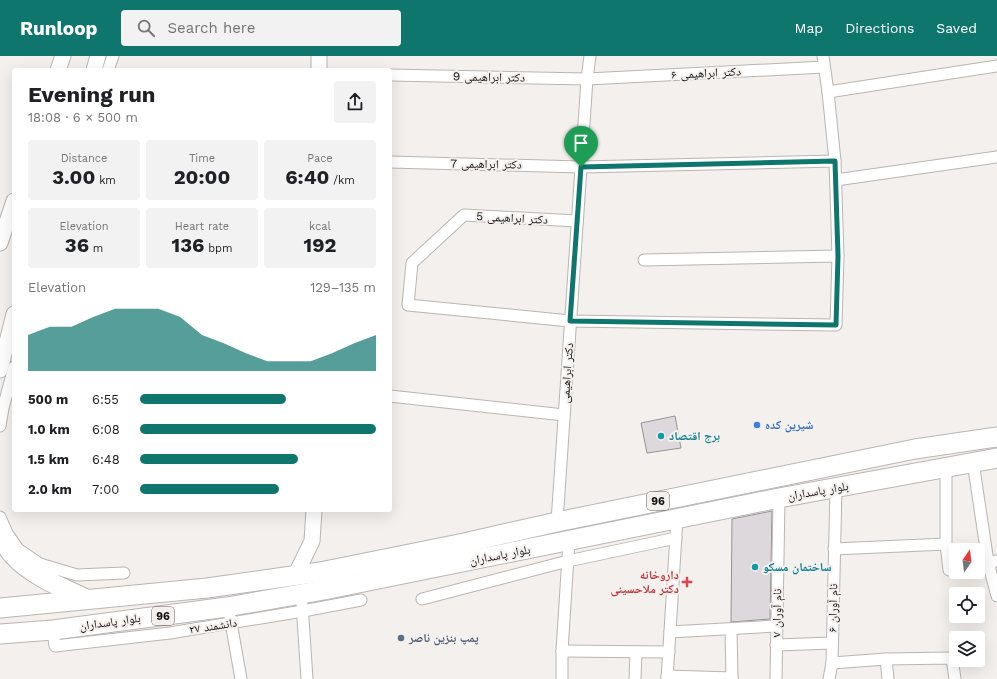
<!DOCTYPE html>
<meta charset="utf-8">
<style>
:root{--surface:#fff;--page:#f2f2f2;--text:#202124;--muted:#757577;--accent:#0f766e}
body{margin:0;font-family:"Work Sans","Noto Naskh Arabic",sans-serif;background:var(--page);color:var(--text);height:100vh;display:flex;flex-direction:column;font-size:15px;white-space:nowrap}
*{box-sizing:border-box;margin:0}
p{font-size:13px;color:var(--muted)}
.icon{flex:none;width:22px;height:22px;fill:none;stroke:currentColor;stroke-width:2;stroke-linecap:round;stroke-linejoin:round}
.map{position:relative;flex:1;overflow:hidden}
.side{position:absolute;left:12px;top:12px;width:380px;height:444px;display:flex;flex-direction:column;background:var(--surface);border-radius:4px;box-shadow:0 4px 16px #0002}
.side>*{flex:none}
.needle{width:26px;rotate:14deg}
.buttons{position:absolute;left:949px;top:487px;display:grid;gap:8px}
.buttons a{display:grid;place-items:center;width:36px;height:36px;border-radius:4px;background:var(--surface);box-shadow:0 4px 16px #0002;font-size:20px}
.pin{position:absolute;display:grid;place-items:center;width:34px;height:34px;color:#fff;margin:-41px -17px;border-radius:50% 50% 50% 0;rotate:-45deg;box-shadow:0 0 4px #0007}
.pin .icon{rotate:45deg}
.round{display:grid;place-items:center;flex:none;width:42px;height:42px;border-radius:4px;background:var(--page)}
.headline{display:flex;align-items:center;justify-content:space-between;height:68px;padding:0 16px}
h1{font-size:22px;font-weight:700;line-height:30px}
.stats{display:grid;grid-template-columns:repeat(3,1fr);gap:6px;height:68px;padding:4px 16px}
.stats div{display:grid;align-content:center;border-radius:4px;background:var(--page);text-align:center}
.stats b{font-size:20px;font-weight:700}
.stats small{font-size:11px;font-weight:400}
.stats p{font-size:11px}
.chart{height:112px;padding:8px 16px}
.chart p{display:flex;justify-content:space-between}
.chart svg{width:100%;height:72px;margin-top:4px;fill:var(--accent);opacity:.7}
ul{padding:0 16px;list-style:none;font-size:13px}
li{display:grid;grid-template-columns:64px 48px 1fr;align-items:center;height:30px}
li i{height:10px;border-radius:5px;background:var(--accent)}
header{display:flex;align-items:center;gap:24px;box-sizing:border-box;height:56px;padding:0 20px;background:var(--accent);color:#fff}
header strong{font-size:19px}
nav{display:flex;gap:22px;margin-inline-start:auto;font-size:14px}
.search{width:280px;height:36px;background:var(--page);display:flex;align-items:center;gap:10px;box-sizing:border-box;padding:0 14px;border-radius:4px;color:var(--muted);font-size:15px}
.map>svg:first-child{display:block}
</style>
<header>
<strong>Runloop</strong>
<div class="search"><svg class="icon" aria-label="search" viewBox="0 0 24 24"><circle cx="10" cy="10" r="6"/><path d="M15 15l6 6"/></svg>Search here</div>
<nav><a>Map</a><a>Directions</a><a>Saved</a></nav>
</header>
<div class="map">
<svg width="997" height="623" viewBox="0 0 997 623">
<rect width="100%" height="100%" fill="#f4f0ed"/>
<!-- building -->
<g fill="#dcd8dc" stroke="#969396">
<path d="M675 360 681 392 647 397 641 367Z"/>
<path d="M772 455 770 563 731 566 732 463Z"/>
</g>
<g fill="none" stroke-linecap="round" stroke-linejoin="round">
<defs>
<g id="street">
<path d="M108 14 113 0"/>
<path d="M390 19 587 23 824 11"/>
<path d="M828 36 997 10"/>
<path d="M390 106 581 111 835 105"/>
<path d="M836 124 997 101"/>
<path d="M577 165 464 159 412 207 408 249 570 265 836 269 838 200 835 105 828 36 823 0"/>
<path d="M644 204 838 200"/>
<path d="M390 340 564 359"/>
<path d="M0 370 3 352 14 311"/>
<path d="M973 406 988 506 997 540"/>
<path d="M946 411V488L949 514 956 512"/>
<path d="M0 461 7 477 18 493 40 508 77 519 124 517"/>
<path d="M557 466 587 23 590 0"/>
<path d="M834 493 946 488"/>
<path d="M978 508 997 505"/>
<path d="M422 543 568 505 676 482"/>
<path d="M302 548 307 623"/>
<path d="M230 561 241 623"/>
<path d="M731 573 732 623"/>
<path d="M53 574 55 590 170 577 303 555 361 544"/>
<path d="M670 576 777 570"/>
<path d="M776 589 832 587"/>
<path d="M562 595 669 596"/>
<path d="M886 603 888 623"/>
<path d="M832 607 886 603 952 602 955 623"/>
<path d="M667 620 732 622"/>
<path d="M562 623V595L569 485"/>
<path d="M635 623 636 596"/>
<path d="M667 623 677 463"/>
<path d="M776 623 779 442"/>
<path d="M829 623 832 607 836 432"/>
</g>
<g id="secondary">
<path d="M319 0V14"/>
<path d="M58 14 63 0"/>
<path d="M94 14 98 0"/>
<path d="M0 187 14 145"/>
<path d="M0 314 14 258"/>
<path d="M295 520 312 485 314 454"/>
</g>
<g id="highway">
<path d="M0 479C4 486 8 494 14 500 31 519 63 532 86 543"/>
<path d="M0 552 207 532 320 516 464 487 557 466 915 393 997 381"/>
<path d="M0 578 53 574 227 551 324 534 779 442 997 402"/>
</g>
</defs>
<!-- street casing -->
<use href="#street" stroke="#b9b5b3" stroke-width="13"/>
<!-- secondary casing -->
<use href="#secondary" stroke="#b9b5b3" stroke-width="17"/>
<!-- highway casing -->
<use href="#highway" stroke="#b9b5b3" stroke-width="21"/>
<!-- street -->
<use href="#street" stroke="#fff" stroke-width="11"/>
<!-- secondary -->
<use href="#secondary" stroke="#fff" stroke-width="15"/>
<!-- highway -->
<use href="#highway" stroke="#fff" stroke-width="19"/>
</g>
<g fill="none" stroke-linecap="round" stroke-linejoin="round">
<defs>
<path id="route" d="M835 105 838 200 836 269 570 265 581 111Z"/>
</defs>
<!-- route casing -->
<use href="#route" stroke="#fff" stroke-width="8"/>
<!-- route -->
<use href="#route" stroke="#0f766e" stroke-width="5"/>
</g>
<!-- markers -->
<circle fill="#3f7fe0" stroke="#f4f0ed" stroke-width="1.5" cx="757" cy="369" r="4"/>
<g fill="#0f9aa8" stroke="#f4f0ed" stroke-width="1.5">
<circle cx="661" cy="380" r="4"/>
<circle cx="755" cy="511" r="4"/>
</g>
<path fill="#e0444e" stroke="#f4f0ed" stroke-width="1.5" d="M685 520h4v4h4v4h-4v4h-4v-4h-4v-4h4z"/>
<circle fill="#5c6f8a" stroke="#f4f0ed" stroke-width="1.5" cx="401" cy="582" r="4"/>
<g text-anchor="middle" stroke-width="4" stroke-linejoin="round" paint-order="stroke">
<!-- shield labels -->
<g fill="#f4f0ed" stroke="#585554" stroke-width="1">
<rect x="647" y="436" width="22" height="18" rx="3"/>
<rect x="152" y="551" width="22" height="18" rx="3"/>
</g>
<g font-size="11" font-weight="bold" fill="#151313">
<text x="658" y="449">96</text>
<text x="163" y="564">96</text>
</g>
<!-- street labels -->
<g font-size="12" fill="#151313" stroke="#f4f0ed">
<text transform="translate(706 17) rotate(-3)" y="4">دکتر ابراهیمی ۶</text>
<text transform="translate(489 21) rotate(1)" y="4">دکتر ابراهیمی 9</text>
<text transform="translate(486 108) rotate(1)" y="4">دکتر ابراهیمی 7</text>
<text transform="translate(512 162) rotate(3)" y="4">دکتر ابراهیمی 5</text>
<text transform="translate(567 317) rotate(-86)" y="4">دکتر ابراهیمی</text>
<text transform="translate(818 435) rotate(-10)" y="4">بلوار پاسداران</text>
<text transform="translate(500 499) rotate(-11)" y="4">بلوار پاسداران</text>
<text transform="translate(833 552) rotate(-89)" y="4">نام آوران ۶</text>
<text transform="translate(777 557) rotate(-89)" y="4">نام آوران ۷</text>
<text transform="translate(110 566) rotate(-8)" y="4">بلوار پاسداران</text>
<text transform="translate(213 570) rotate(-9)" y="4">دانشمند ۲۷</text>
</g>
<!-- shop labels -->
<g font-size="12" font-weight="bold" fill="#366cbe" stroke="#f4f0ed" text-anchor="start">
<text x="765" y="373">شیرین کده</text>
</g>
<!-- culture labels -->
<g font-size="12" font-weight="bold" fill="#0d838f" stroke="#f4f0ed" text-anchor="start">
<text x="669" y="384">برج اقتصاد</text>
<text x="763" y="515">ساختمان مسکو</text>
</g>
<!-- health labels -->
<g font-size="12" font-weight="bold" fill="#be3a42" stroke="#f4f0ed" text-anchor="end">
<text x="679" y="523">داروخانه<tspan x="679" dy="14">دکتر ملاحسینی</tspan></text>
</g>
<!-- service labels -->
<g font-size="12" font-weight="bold" fill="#4e5e75" stroke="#f4f0ed" text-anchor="start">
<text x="409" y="586">پمپ بنزین ناصر</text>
</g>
</g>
</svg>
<div class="buttons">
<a><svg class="needle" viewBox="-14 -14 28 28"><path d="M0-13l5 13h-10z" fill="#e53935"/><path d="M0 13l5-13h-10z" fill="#757577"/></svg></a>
<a><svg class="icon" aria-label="locate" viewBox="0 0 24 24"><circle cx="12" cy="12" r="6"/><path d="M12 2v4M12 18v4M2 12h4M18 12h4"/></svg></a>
<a><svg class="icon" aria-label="layers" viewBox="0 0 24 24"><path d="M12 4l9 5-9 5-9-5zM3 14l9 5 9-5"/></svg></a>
</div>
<div class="pin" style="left:581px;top:111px;background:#1e9e55"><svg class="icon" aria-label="arrive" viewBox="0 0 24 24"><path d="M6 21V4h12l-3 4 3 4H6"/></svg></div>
<section class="side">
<div class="headline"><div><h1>Evening run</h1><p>18:08 · 6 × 500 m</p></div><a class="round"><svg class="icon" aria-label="share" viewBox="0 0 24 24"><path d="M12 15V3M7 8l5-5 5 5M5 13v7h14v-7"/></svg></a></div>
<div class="stats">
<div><p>Distance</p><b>3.00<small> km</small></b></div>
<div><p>Time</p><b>20:00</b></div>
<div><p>Pace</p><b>6:40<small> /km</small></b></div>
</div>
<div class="stats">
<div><p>Elevation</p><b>36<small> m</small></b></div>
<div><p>Heart rate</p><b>136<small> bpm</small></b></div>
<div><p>kcal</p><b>192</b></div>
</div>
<div class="chart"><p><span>Elevation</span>129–135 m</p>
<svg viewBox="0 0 160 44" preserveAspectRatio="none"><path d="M0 44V22L10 17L20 17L30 11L40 6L50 6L60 6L70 11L80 22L90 27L100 33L110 38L120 38L130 38L140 33L150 27L160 22V44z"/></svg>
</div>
<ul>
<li><b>500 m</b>6:55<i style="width:62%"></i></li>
<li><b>1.0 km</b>6:08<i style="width:100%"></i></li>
<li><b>1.5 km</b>6:48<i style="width:67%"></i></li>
<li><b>2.0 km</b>7:00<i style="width:59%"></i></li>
</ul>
</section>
</div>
